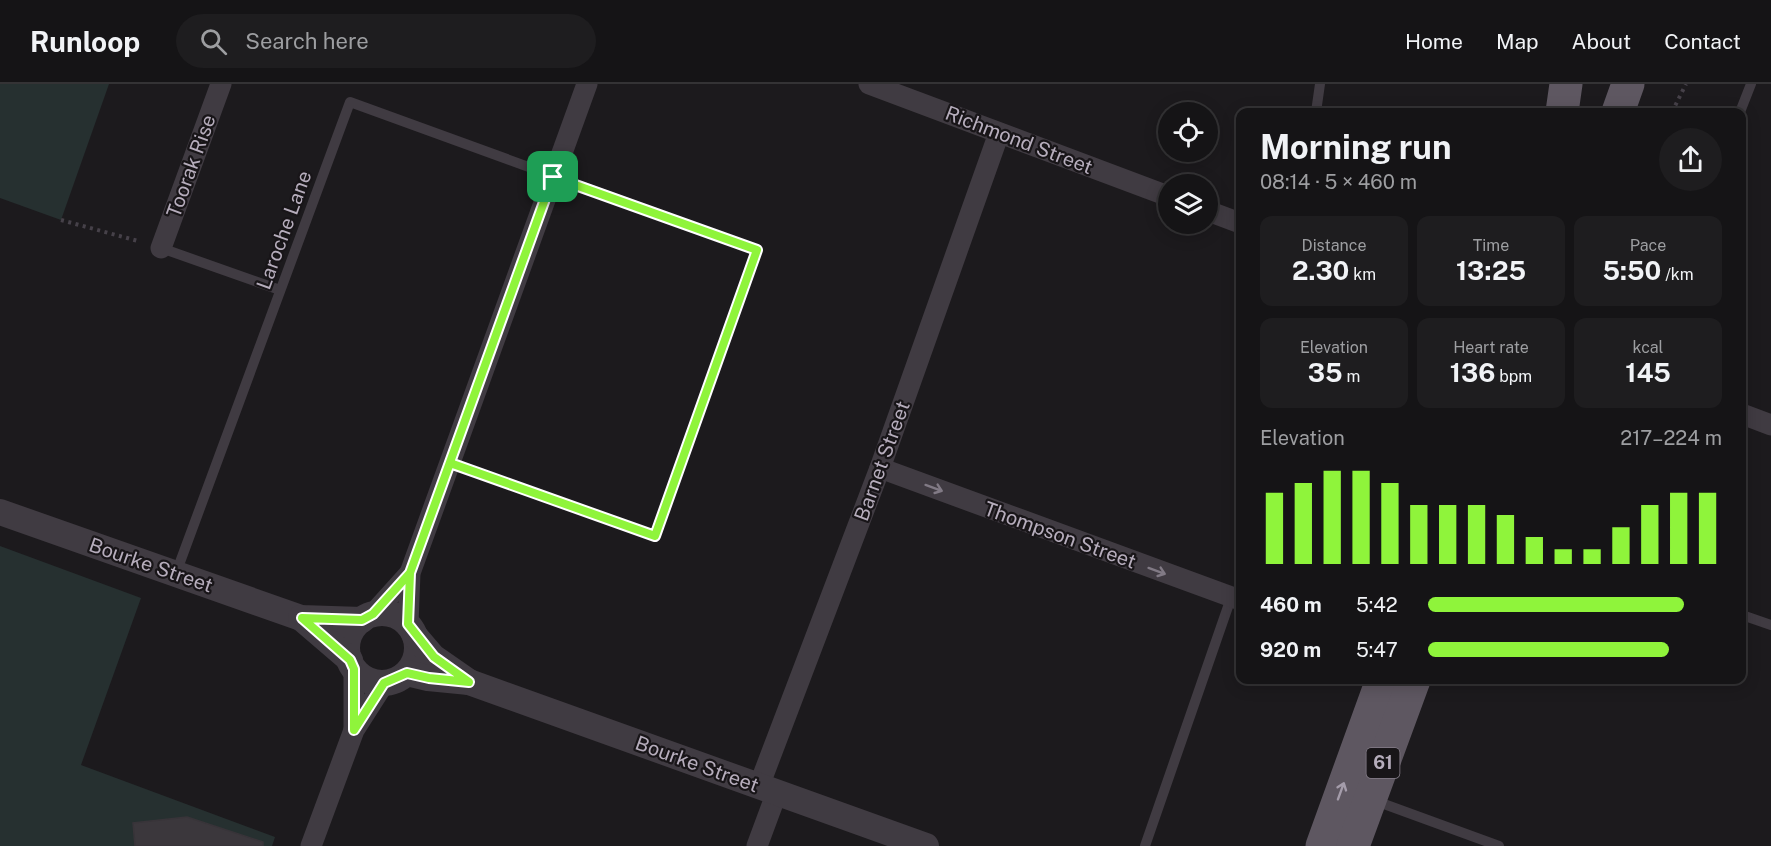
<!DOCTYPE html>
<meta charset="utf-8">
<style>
:root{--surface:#151416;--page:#1e1d1f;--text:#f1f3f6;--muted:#9d9ea1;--line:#343335;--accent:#8ff43b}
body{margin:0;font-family:"Public Sans",sans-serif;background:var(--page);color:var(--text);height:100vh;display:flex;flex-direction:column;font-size:22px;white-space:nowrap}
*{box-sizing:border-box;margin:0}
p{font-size:20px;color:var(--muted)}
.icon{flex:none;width:33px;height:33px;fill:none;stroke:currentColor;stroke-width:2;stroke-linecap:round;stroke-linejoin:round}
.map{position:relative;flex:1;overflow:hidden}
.sheet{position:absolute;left:1236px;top:24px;width:510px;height:576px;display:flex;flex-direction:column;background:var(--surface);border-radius:12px;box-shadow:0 3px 15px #0003,0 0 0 2px var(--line)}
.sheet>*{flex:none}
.buttons{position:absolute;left:1158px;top:18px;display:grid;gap:12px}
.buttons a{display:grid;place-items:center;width:60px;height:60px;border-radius:50%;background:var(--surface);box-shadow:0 3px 15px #0003,0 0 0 2px var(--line);font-size:30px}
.pin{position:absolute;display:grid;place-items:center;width:51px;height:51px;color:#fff;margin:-26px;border-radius:12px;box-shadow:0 3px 9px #0006}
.round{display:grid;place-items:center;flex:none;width:63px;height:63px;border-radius:32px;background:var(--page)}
.overview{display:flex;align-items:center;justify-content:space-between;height:102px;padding:0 24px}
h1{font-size:33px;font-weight:700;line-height:45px}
.stats{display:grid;grid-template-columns:repeat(3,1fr);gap:9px;height:102px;padding:6px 24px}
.stats div{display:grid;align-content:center;border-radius:12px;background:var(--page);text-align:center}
.stats b{font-size:26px;font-weight:700}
.stats small{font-size:16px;font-weight:400}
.stats p{font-size:16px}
.chart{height:168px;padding:12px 24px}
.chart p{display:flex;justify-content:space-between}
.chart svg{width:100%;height:108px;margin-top:6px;stroke:var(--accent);stroke-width:6}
ul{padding:0 24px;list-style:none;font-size:20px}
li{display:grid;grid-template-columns:96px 72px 1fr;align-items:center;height:45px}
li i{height:15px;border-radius:8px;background:var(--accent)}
header{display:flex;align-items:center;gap:36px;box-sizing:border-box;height:84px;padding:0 30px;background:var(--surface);border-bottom:2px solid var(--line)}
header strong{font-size:28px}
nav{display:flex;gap:33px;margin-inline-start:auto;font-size:21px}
.search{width:420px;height:54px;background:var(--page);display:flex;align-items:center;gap:15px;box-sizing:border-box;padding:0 21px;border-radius:33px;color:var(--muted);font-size:22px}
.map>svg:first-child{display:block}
</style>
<header>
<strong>Runloop</strong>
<div class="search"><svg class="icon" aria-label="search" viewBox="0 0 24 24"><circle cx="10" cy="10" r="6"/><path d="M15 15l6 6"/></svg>Search here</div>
<nav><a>Home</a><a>Map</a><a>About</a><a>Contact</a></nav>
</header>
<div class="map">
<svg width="1771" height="762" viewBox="0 0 1771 762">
<rect width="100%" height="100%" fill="#1c1a1d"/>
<!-- green -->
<g fill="#263030">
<path d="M0 0H109L61 136 0 114Z"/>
<path d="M0 462 141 514 81 681 275 753 272 762H0Z"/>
</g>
<!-- building -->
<path fill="#3b373c" stroke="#383439" stroke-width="1.5" d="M187 733 263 758V762H135L133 739Z"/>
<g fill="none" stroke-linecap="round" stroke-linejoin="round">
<!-- path -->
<g stroke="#464149" stroke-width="4" stroke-dasharray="3 4.5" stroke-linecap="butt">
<path d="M1672 28 1686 0"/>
<path d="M61 136 138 157"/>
</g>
<!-- service -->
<g stroke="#403b42" stroke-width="10">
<path d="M1316 28 1320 0"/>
<path d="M1740 28 1751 0"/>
<path d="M161 164 280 206"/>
<path d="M176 489 350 18 757 166 655 452 450 379"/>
<path d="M1742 531 1771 541"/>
<path d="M1373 716 1499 762"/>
<path d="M1145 762 1231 514"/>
</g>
<!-- minor -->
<g stroke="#403b42" stroke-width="21">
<path d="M869 0 1168 112"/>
<path d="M1208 127 1240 139"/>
<path d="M161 164 221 0"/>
<path d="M1742 330 1771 341"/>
<path d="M880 384 1240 516"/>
<path d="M373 530 410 489"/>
<path d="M408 540 410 489 587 0"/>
<path d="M354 645V585"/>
<path d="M759 702 880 384 999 49"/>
<path d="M311 762 354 646 384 599"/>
<path d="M757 762 777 708"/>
</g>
<!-- tertiary -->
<g stroke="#403b42" stroke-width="26">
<path d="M0 428 301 534 362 536"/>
<circle cx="382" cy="564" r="35"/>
<path d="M301 534 350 576"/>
<path d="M415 552 433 573 469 598"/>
<path d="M407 589 428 594 469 598 926 762"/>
</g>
<!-- primary -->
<g stroke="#5e5761" stroke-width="33">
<path d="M1562 28 1566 0"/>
<path d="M1618 28 1628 0"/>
<path d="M1322 762 1382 596"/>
<path d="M1353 762 1414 596"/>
</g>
</g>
<!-- one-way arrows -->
<defs><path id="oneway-shaft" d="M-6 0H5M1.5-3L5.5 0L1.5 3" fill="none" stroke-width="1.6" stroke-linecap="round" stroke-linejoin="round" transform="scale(1.5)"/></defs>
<g stroke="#817a85">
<use href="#oneway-shaft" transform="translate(934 404) rotate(20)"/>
<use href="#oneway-shaft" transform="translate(1157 487) rotate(20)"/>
</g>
<use stroke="#a49caa" href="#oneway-shaft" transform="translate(1341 707) rotate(-70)"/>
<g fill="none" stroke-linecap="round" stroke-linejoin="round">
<defs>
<path id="route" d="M553 93 410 489 373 530 362 536 302 534 350 576 354 585V646L384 599 407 589 429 594 469 598 434 573 408 540 410 489 450 379 655 452 757 166 553 93"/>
</defs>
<!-- route casing -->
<use href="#route" stroke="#fff" stroke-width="12"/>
<!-- route -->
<use href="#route" stroke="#8ff43b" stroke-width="8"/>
</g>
<g text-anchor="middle" stroke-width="4.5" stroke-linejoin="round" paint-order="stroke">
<!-- shield labels -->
<rect fill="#181518" stroke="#877f8b" stroke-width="1.5" x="1366.5" y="664" width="33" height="30" rx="4.5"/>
<g font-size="18" font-weight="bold" fill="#b6adbc">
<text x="1383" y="685">61</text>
</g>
<!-- street labels -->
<g font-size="20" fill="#b6adbc" stroke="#181518">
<text transform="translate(1019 56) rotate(21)" y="7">Richmond Street</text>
<text transform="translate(191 82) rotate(-70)" y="7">Toorak Rise</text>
<text transform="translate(284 146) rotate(-70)" y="7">Laroche Lane</text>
<text transform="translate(882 377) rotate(-70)" y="7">Barnet Street</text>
<text transform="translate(1060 451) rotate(20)" y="7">Thompson Street</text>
<text transform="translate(151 481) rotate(19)" y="7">Bourke Street</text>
<text transform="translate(697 680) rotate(20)" y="7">Bourke Street</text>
</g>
</g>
</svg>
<div class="buttons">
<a><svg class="icon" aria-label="locate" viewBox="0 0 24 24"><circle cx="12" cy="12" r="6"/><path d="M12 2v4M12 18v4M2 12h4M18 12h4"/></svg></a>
<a><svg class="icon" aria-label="layers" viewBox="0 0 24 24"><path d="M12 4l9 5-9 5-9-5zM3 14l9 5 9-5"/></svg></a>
</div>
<div class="pin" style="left:553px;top:93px;background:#1e9e55"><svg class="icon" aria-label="arrive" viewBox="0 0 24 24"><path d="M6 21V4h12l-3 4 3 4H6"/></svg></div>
<section class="sheet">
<div class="overview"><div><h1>Morning run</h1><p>08:14 · 5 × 460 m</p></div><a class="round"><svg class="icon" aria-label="share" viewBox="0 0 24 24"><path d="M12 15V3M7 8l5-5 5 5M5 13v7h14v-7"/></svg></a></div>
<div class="stats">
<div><p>Distance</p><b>2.30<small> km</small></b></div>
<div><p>Time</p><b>13:25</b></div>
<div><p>Pace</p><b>5:50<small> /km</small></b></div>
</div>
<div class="stats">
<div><p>Elevation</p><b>35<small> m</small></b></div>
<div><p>Heart rate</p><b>136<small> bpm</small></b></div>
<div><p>kcal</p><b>145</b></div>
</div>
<div class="chart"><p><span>Elevation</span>217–224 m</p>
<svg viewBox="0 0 160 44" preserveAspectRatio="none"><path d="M5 44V15M15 44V11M25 44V6M35 44V6M45 44V11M55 44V20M65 44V20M75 44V20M85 44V24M95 44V33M105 44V38M115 44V38M125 44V29M135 44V20M145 44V15M155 44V15"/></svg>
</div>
<ul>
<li><b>460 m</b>5:42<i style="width:87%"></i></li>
<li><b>920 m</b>5:47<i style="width:82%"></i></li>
</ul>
</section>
</div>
